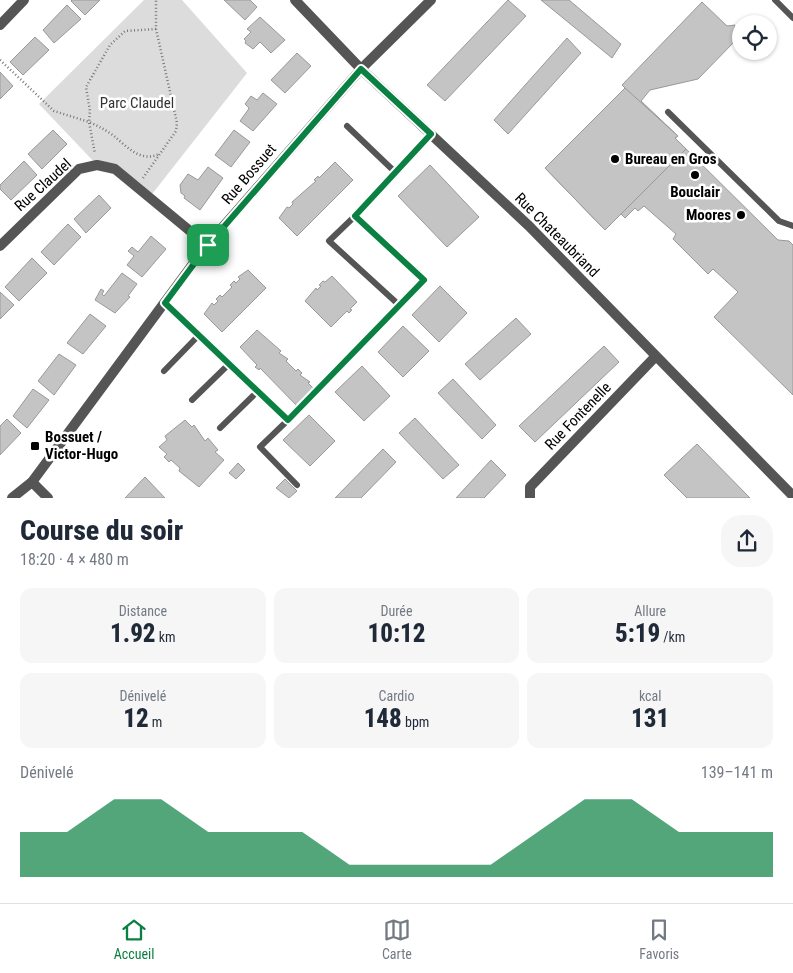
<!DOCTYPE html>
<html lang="fr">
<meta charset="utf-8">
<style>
:root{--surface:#fff;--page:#f6f6f7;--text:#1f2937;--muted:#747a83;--line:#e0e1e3;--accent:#0b8043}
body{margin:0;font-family:"Roboto Condensed",sans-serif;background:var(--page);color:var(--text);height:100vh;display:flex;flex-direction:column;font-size:19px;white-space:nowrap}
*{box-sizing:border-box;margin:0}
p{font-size:16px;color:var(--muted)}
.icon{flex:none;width:28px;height:28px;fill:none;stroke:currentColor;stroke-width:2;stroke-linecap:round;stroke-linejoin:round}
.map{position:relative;height:498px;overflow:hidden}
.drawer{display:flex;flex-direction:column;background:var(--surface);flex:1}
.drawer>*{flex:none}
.buttons{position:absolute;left:732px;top:15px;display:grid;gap:10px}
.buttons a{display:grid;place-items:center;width:45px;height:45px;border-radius:50%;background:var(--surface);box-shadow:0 1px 4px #0004;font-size:25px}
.pin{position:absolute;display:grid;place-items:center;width:42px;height:42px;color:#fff;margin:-21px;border-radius:10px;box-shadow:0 2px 8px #0006}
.round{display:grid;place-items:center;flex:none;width:52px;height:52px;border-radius:20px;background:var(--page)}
.overview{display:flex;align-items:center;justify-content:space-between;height:85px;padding:0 20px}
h1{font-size:28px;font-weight:800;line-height:38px}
.stats{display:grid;grid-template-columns:repeat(3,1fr);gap:8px;height:85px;padding:5px 20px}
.stats div{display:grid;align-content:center;border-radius:12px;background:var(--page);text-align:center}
.stats b{font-size:25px;font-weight:800}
.stats small{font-size:14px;font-weight:400}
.stats p{font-size:14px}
.chart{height:140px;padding:10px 20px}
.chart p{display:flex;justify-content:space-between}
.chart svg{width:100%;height:90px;margin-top:5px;fill:var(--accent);opacity:.7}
.tabs{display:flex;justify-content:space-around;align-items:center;height:70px;border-top:1px solid var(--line);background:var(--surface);font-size:14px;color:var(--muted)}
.tabs a{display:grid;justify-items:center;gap:2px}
.tabs .selected{color:var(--accent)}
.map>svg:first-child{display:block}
</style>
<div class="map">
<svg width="793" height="498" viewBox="0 0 793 498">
<rect width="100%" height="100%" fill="#fff"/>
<!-- green -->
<path fill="#dcdcdc" d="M144 0H182L247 73 149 198 115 169 97 165 39 104Z"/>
<!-- building -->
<g fill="#c4c4c4" stroke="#999">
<path d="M72 0H100L85 15 71 1Z"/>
<path d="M224 0H250L257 7 245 20Z"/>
<path d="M508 0 526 16 445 101 427 85Z"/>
<path d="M541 0H569L621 44 612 58Z"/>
<path d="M702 2 727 26 735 25V41L698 79 650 90 641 101 678 136 675 138 778 240 789 241 793 245V395L714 317 738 292 713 269 708 274 673 239 676 234 644 206 638 211 635 208 625 218 621 214 605 230 545 168 625 88 622 85Z"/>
<path d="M67 5 81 19 54 43 43 30Z"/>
<path d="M260 17 285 40 271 53 260 42 253 49 245 43 246 41 244 39 251 32 247 29Z"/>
<path d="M35 37 49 50 23 75 10 62Z"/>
<path d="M567 38 581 53 508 134 494 120Z"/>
<path d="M297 53 311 66 285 93 271 80Z"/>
<path d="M0 72 13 86 0 99Z"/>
<path d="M625 88 678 136 675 138 686 149 605 230 545 168Z"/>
<path d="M263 93 277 104 253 131 240 121 248 110 249 108 245 104 251 96 257 100Z"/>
<path d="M53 130 67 144 42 169 28 154Z"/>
<path d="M234 130 250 142 231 167 215 155Z"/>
<path d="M24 161 37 175 11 200 0 189V185Z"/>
<path d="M335 162 353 180 297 236 279 218 287 207 289 208 293 204 292 202 316 181 314 180 318 176 319 178Z"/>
<path d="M430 165 479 217 447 247 398 196Z"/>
<path d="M208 167 223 178 200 210 184 198 185 196 181 193 180 185 188 174 198 180Z"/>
<path d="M99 195 111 208 86 233 74 219Z"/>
<path d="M68 224 81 237 54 265 41 252Z"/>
<path d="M151 236 166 249 142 277 127 265 134 256 128 251 132 247 138 252Z"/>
<path d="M32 258 47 273 19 301 5 287Z"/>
<path d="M248 270 266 288 222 332 204 314 212 303 214 305 218 301 216 299 220 295 222 297 232 287 230 285 234 281 236 283 240 279 238 277Z"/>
<path d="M122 273 137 284 128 296 130 297 115 313 95 300 101 289 104 291 102 294 104 296Z"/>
<path d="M332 276 357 302 350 309 352 310 349 313 347 311 331 327 305 301 316 288 317 290 321 286 319 285 323 281 325 282Z"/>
<path d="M440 286 467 313 439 342 412 315Z"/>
<path d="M0 292 14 305 0 319Z"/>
<path d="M90 314 106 326 83 354 67 343Z"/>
<path d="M516 318 531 334 480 380 465 364Z"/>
<path d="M403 326 429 351 403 377 378 352Z"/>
<path d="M257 330 281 351 279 353 288 359 286 361 296 371 298 369 302 373 300 375 310 382 308 383 314 389 297 406 260 368 259 370 255 367 257 365 240 347Z"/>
<path d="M604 346 619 362 535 442 519 426Z"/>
<path d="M59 354 76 365 54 395 38 381Z"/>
<path d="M362 366 390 396 364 421 335 392Z"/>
<path d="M453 379 496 425 482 439 438 393Z"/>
<path d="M33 389 49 400 27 428 13 416Z"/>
<path d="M309 415 335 441 310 466 283 440Z"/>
<path d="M415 418 459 465 443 479 399 433Z"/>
<path d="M7 419 21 433 0 455V426Z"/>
<path d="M185 420 192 427 194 425 205 441 208 438 218 450 215 452 224 460 199 487 179 471 180 468 171 460 169 462 164 457 167 454 159 447 167 440 165 436Z"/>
<path d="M697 444 750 498H687L664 475Z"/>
<path d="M383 449 396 462 361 498H335Z"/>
<path d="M491 460 506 475 484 498H456Z"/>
<path d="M238 463 245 470 236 479 229 473Z"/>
<path d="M145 477 165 498H125Z"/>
<path d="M285 479 297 491 289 498 276 488Z"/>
</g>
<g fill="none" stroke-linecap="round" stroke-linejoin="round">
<!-- path -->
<g stroke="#777" stroke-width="2.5" stroke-dasharray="1 2.5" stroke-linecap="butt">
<path d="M156 29 125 31 110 45 86 87 90 111 89 122C98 126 106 130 114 136 126 146 141 163 159 154"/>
<path d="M0 60 54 111 89 122 95 154"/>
<path d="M143 178 176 131 177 123 156 29V0"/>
</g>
<!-- lane -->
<g stroke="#555" stroke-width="6">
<path d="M775 0 793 18"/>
<path d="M668 112 779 221 793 226"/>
<path d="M347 126 395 172"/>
<path d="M355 216 329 241 399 305"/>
<path d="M165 303 288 420 425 280 355 216 431 134"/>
<path d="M164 371 199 335"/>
<path d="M192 400 229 364"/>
<path d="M288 420 260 447 297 485"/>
<path d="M220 428 258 391"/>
</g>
<!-- street -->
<g stroke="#555" stroke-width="10">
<path d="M295 0 361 69 529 226 793 496"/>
<path d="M0 25 24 0"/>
<path d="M0 246 79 169 97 165 115 169 207 245"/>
<path d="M32 482 48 498"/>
<path d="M12 498 32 482 207 245 361 69 431 0"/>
<path d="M530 498V487L655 357"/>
</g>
</g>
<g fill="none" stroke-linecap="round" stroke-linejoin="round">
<defs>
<path id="route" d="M361 69 431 134 355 216 424 280 288 420 165 303 208 245Z"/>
</defs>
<!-- route casing -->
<use href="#route" stroke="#fff" stroke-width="10"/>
<!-- route -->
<use href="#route" stroke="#0b8043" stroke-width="6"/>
</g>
<!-- markers -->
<g fill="#000" stroke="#fff" stroke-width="2">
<circle cx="615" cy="159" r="5"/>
<circle cx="695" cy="175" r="5"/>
<circle cx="741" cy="215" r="5"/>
<rect x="30" y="441" width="10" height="10" rx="2.5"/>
</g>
<g text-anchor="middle" stroke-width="5" stroke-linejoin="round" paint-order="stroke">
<!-- park labels -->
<g font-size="15" fill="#333" stroke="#fff">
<text x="137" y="108">Parc Claudel</text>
</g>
<!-- poi labels -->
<g font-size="15" font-weight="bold" fill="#000" stroke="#fff" text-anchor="start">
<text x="625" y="164">Bureau en Gros</text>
<text x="695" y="197" text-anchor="middle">Bouclair</text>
<text x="731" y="220" text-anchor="end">Moores</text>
<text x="45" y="442">Bossuet /<tspan x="45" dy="17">Victor-Hugo</tspan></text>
</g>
<!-- street labels -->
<g font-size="15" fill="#000" stroke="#fff">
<text transform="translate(249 174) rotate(-49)" y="5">Rue Bossuet</text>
<text transform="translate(43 185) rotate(-42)" y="5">Rue Claudel</text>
<text transform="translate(557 235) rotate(45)" y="5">Rue Chateaubriand</text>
<text transform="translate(578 416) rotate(-46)" y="5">Rue Fontenelle</text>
</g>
</g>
</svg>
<div class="buttons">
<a><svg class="icon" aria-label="locate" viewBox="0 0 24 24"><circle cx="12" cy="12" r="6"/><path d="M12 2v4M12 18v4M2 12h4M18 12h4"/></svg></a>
</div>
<div class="pin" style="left:208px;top:245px;background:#1e9e55"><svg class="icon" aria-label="arrive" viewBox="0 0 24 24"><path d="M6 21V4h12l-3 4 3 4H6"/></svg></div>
</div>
<section class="drawer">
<div class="overview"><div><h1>Course du soir</h1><p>18:20 · 4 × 480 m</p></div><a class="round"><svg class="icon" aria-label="share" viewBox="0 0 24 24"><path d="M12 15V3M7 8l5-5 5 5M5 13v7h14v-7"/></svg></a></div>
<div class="stats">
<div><p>Distance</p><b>1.92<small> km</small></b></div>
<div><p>Durée</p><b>10:12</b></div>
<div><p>Allure</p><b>5:19<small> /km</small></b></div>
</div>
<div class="stats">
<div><p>Dénivelé</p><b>12<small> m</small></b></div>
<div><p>Cardio</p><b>148<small> bpm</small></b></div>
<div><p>kcal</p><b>131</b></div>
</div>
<div class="chart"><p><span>Dénivelé</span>139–141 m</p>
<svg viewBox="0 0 160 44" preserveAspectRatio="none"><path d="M0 44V22L10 22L20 6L30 6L40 22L50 22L60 22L70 38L80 38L90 38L100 38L110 22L120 6L130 6L140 22L150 22L160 22V44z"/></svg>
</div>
</section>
<nav class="tabs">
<a class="selected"><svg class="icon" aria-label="home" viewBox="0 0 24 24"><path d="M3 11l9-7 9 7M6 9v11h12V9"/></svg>Accueil</a>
<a><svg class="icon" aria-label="map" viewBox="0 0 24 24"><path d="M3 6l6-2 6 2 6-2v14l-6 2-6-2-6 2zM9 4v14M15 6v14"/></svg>Carte</a>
<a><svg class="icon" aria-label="saved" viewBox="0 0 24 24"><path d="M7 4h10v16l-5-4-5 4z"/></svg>Favoris</a>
</nav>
